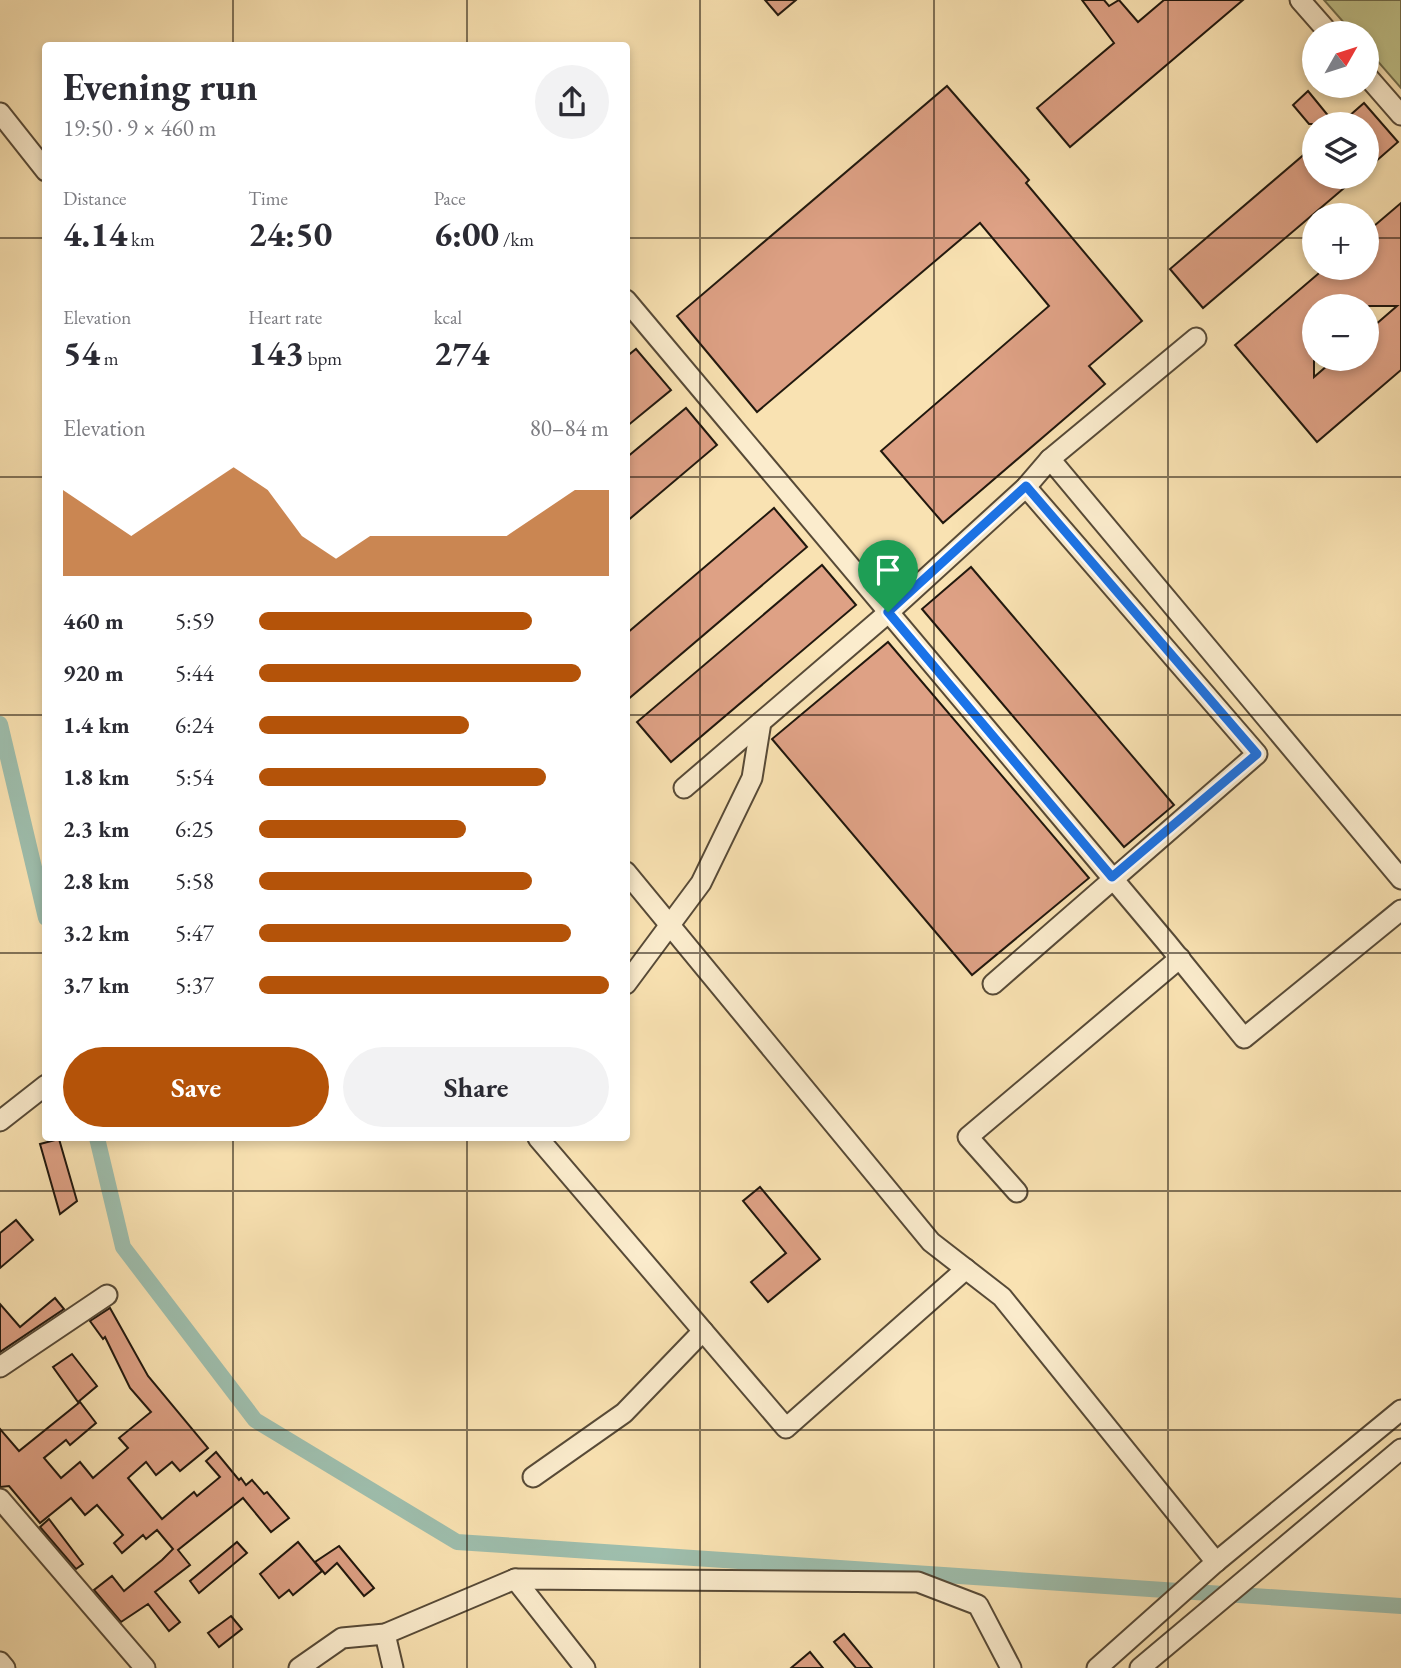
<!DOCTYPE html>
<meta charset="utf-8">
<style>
:root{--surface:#fff;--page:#f2f2f3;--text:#2b2b33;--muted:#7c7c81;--accent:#b45309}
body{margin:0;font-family:"EB Garamond",serif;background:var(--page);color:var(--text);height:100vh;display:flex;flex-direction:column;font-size:26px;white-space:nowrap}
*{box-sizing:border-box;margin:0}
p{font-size:23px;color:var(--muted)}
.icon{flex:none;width:38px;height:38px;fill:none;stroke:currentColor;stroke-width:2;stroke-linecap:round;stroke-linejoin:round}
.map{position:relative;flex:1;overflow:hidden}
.side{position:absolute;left:42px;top:42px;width:588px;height:1099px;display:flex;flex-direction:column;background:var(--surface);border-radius:7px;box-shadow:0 4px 10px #0003}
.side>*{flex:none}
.needle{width:46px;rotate:51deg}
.buttons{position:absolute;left:1302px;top:21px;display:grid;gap:14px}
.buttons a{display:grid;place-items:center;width:77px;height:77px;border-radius:50%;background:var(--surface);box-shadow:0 4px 10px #0003;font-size:35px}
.pin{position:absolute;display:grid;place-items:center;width:60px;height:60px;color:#fff;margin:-72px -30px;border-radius:50% 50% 50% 0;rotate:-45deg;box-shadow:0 0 7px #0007}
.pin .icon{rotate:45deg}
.round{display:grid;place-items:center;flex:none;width:74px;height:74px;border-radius:37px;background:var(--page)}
.headline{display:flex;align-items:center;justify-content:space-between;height:119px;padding:0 21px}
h1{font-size:38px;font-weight:700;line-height:52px}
.figures{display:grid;grid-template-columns:repeat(3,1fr);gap:10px;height:119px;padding:7px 21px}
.figures div{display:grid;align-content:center}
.figures b{font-size:35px;font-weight:700}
.figures small{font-size:19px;font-weight:400}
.figures p{font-size:19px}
.chart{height:196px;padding:14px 21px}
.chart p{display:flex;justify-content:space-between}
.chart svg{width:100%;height:126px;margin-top:7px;fill:var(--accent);opacity:.7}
.button{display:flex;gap:14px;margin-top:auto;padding:14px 21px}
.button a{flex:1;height:80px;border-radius:42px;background:var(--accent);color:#fff;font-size:28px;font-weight:700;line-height:80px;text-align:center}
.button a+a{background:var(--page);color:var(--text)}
ul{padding:0 21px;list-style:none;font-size:23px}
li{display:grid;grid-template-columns:112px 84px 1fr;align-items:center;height:52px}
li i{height:18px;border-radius:9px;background:var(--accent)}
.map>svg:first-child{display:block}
</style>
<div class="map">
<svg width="1401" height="1668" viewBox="0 0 1401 1668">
<rect width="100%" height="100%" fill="#f9e2b2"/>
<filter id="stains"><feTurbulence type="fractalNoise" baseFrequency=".00286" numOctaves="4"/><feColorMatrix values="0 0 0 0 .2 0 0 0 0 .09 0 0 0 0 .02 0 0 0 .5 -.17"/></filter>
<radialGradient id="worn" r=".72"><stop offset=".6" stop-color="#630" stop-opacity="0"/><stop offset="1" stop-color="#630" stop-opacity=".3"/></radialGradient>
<!-- green -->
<path fill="#c0c28a" stroke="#706d4c" stroke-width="2" d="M1324 0H1401V88L1367 49V33H1353Z"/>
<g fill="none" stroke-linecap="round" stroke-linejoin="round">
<!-- canal -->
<g stroke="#9ebead" stroke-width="16">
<path d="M0 724 46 918"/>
<path d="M97 1138 123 1247 255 1420 457 1542 1401 1606"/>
</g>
</g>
<!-- building -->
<g fill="#dea185" stroke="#21180e" stroke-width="2" fill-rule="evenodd">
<path d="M765 0H796L778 15Z"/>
<path d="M1082 0H1104L1109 6 1119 0 1138 22 1164 0H1243L1070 147 1037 108 1114 43Z"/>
<path d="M947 86 1029 180 1026 183 1142 321 1089 366 1105 384 943 523 881 451 1049 306 980 223 757 412 677 316Z"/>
<path d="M1308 91 1335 124H1309L1293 105Z"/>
<path d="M1364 103 1398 142 1367 169V124H1340Z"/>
<path d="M1314 146V177H1357L1203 308 1170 269Z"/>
<path d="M1401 203V370L1317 442 1235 345 1325 268H1367V232ZM1314 306H1397L1367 332V359H1335L1314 377Z"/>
<path d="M636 349 671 390 626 427V357Z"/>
<path d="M686 408 717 445 626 522V458Z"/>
<path d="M774 508 807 547 626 701V634Z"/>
<path d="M822 565 856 605 671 762 637 722Z"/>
<path d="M971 567 1174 805 1124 847 922 609Z"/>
<path d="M888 642 1089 878 972 975 772 739Z"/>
<path d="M59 1139 77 1201 60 1214 40 1144Z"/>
<path d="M760 1187 820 1259 768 1302 751 1282 786 1253 743 1201Z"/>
<path d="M16 1220 33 1240 0 1268V1233Z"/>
<path d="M55 1298 64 1309 0 1352V1304L20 1327Z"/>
<path d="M110 1308 148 1376 208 1448 180 1471 172 1462 156 1475 146 1462 128 1478 162 1519 194 1492 197 1496 220 1477 206 1461 216 1452 239 1480 241 1478 246 1485 252 1480 264 1494 267 1492 289 1518 271 1532 243 1498 178 1550 190 1565 155 1592 180 1622 169 1631 148 1604 121 1622 94 1590 112 1576 124 1591 162 1560 173 1549 157 1530 146 1539 143 1535 122 1553 114 1543 123 1535 97 1505 85 1515 71 1498 40 1523 9 1486 0 1487V1429L19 1451 80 1402 96 1423 70 1445 66 1440 44 1458 61 1478 80 1462 93 1478 128 1448 119 1438 151 1412 130 1388 105 1337 103 1339 90 1321Z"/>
<path d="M72 1354 97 1386 78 1402 53 1367Z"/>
<path d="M49 1519 83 1564 76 1569 40 1527Z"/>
<path d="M237 1542 247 1553 199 1593 190 1581Z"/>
<path d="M298 1542 322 1571 293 1595 289 1590 279 1598 260 1574Z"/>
<path d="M339 1546 374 1588 364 1596 337 1563 325 1574 315 1562Z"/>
<path d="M231 1616 242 1629 219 1647 208 1633Z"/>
<path d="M844 1634 872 1668H856L834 1642Z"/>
<path d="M810 1652 823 1668H791Z"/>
</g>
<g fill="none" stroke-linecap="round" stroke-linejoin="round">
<defs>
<g id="minor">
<path d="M1300 0 1329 33"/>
<path d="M1367 76 1401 115"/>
<path d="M0 113 46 171"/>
<path d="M626 300 1167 943 1244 1038 1401 910"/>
<path d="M1050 459 1401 879"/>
<path d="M684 788 889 612 1026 487 1050 459 1196 338"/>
<path d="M626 872 931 1242 1002 1297 1216 1562"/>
<path d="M626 984 701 883 752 778 761 722"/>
<path d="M993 984 1257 754 1026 487"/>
<path d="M0 1121 46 1085"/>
<path d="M538 1138 786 1428 966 1269"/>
<path d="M1017 1192 968 1137 1180 958"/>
<path d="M0 1367 107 1295"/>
<path d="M533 1477 624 1413 703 1331"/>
<path d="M0 1499 145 1668"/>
<path d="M515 1579 585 1668"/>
<path d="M385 1634 393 1668"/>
<path d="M0 1662 5 1668"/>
<path d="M299 1668 342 1638 385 1634 515 1579 918 1582 978 1605 1011 1668"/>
<path d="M1097 1668 1216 1562 1401 1410"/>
<path d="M1140 1668 1401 1449"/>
</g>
</defs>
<!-- minor casing -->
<use href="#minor" stroke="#574a37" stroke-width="23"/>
<!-- minor -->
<use href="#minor" stroke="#fbeccd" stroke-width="19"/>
</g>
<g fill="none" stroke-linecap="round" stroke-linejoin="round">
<defs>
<path id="route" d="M1026 486 1257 754 1112 877 888 612Z"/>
</defs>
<!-- route casing -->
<use href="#route" stroke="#fff" stroke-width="14"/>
<!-- route -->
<use href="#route" stroke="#1a73e8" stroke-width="9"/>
</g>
<!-- grid -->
<path fill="none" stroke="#21180e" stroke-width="2" stroke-opacity="0.55" d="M233 0V46M467 0V46M700 0V1668M934 0V1668M1168 0V1668M0 238H46M626 238H1314M1367 238H1401M0 477H46M626 477H1401M0 715H46M626 715H1401M0 953H46M626 953H1401M233 1138V1668M467 1138V1668M0 1191H1401M0 1430H1401"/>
<rect width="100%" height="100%" filter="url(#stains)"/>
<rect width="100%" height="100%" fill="url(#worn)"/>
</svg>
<div class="buttons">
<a><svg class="needle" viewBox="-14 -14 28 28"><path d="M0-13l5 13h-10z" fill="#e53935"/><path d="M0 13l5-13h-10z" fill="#7c7c81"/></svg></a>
<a><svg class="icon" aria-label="layers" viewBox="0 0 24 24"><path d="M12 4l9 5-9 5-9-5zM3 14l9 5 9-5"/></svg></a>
<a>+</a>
<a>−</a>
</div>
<div class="pin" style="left:888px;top:612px;background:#1e9e55"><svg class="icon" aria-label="arrive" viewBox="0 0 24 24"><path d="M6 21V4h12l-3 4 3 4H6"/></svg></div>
<section class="side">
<div class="headline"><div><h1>Evening run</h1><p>19:50 · 9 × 460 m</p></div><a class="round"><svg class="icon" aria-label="share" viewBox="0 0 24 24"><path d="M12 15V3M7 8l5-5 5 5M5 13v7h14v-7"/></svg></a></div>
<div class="figures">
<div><p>Distance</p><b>4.14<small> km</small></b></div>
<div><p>Time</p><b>24:50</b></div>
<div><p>Pace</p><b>6:00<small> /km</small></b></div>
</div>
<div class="figures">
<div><p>Elevation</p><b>54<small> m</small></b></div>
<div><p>Heart rate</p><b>143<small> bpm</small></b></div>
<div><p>kcal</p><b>274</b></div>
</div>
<div class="chart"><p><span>Elevation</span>80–84 m</p>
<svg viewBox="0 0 160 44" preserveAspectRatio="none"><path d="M0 44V14L10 22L20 30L30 22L40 14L50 6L60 14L70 30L80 38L90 30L100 30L110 30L120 30L130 30L140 22L150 14L160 14V44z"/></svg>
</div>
<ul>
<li><b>460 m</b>5:59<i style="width:78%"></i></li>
<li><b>920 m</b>5:44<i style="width:92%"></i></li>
<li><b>1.4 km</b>6:24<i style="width:60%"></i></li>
<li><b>1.8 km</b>5:54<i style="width:82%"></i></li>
<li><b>2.3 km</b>6:25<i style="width:59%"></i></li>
<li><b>2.8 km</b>5:58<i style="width:78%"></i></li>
<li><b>3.2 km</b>5:47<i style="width:89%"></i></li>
<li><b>3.7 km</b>5:37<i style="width:100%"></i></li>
</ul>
<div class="button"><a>Save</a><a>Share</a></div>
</section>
</div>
